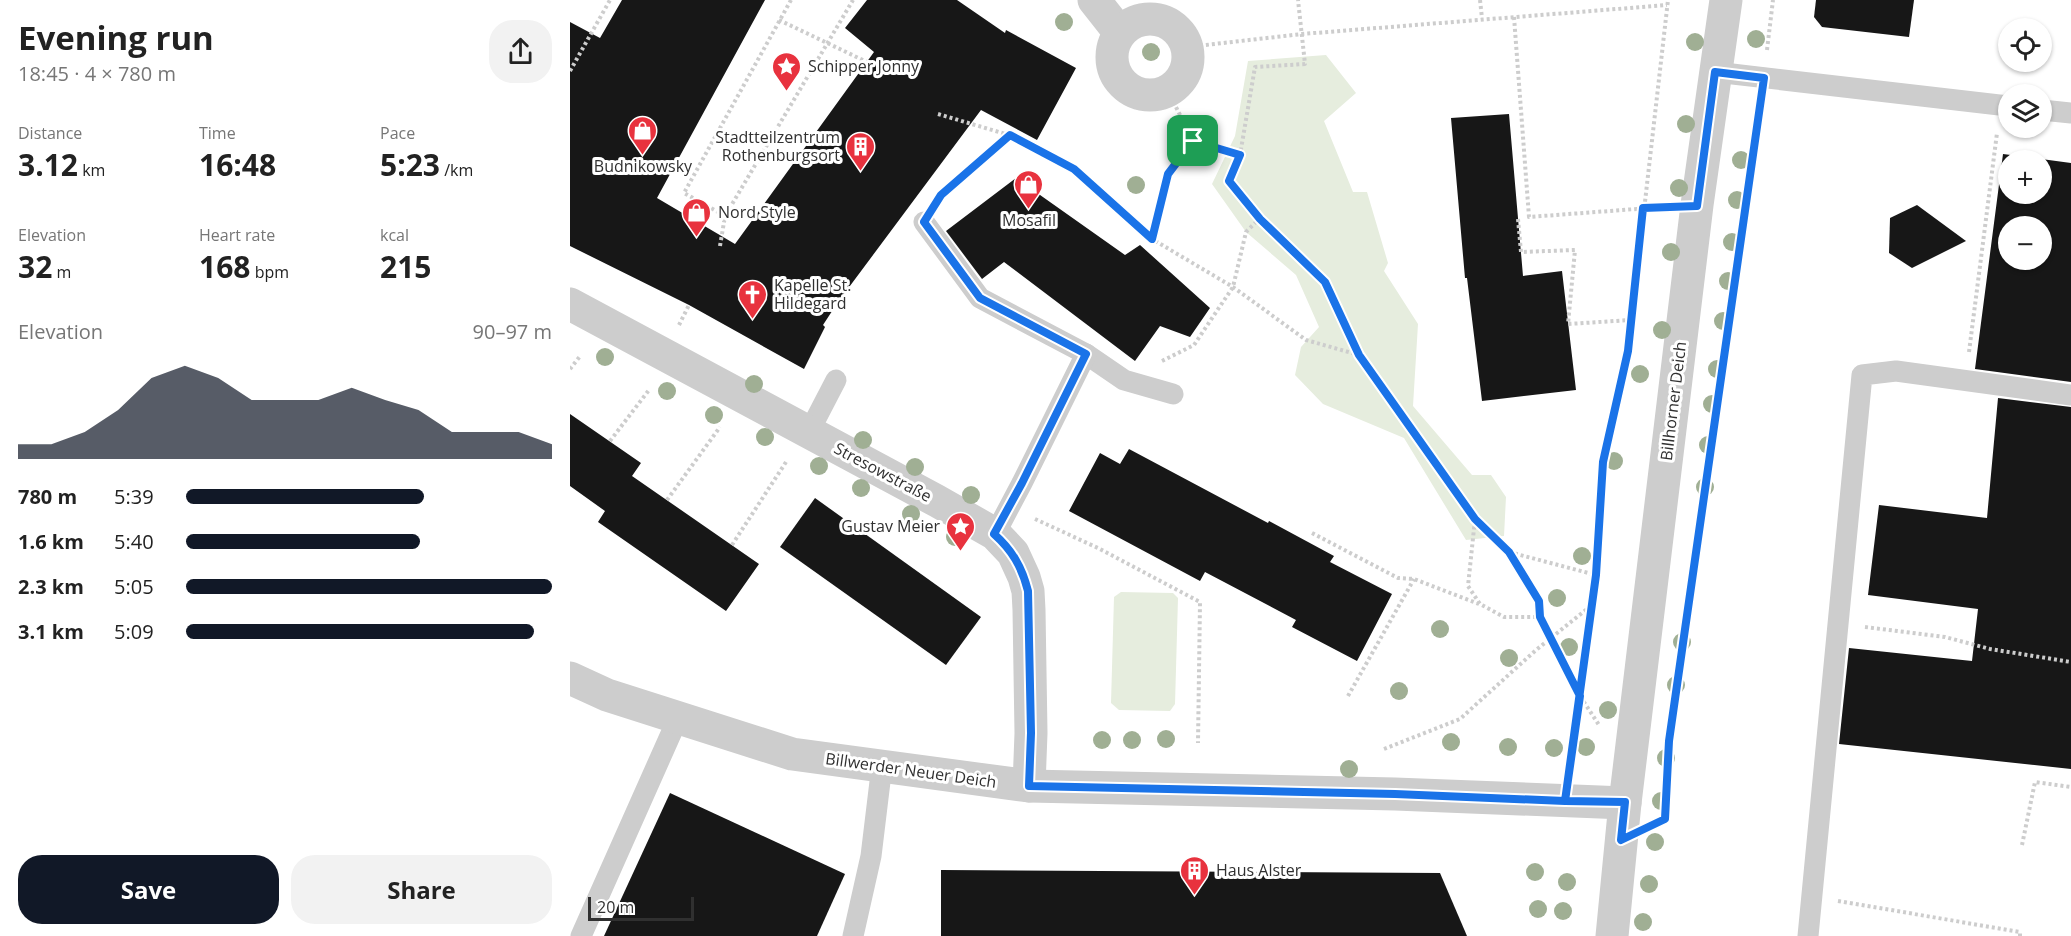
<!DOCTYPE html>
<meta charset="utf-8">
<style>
:root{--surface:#fff;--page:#f2f2f2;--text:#222;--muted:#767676;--accent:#111827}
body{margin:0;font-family:"Open Sans",sans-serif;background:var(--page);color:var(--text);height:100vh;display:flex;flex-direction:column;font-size:22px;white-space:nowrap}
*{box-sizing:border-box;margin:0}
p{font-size:20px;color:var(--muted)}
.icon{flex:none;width:33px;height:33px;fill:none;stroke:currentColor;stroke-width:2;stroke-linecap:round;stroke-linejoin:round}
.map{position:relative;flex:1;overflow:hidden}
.drawer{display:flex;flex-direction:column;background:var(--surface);width:570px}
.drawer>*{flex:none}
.fabs{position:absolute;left:1428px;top:18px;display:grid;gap:12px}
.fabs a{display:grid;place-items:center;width:54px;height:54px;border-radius:50%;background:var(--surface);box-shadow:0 2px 4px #0004;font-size:30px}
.scale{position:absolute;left:18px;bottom:15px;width:106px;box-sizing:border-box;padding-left:6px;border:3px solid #303030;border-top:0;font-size:16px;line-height:21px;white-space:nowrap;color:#303030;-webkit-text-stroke:4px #fff;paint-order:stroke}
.pin{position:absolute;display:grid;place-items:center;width:51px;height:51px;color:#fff;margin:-26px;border-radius:12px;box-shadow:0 3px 9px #0006}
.round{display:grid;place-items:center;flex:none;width:63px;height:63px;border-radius:24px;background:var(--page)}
.overview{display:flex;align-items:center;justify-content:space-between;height:102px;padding:0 18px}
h1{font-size:33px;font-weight:700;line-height:45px}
.figures{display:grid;grid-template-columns:repeat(3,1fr);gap:9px;height:102px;padding:6px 18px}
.figures div{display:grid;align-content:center}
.figures b{font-size:30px;font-weight:700}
.figures small{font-size:16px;font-weight:400}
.figures p{font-size:16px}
.chart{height:168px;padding:12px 18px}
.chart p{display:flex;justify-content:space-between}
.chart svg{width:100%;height:108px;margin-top:6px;fill:var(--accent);opacity:.7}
.cta{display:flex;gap:12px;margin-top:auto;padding:12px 18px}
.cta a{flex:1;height:69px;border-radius:24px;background:var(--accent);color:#fff;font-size:24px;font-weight:700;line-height:69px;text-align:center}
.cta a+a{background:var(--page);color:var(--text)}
ul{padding:0 18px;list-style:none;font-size:20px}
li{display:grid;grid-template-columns:96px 72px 1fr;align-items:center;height:45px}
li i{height:15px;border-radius:8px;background:var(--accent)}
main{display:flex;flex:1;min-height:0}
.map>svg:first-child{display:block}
</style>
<main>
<section class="drawer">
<div class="overview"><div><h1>Evening run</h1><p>18:45 · 4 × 780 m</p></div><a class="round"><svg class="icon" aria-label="share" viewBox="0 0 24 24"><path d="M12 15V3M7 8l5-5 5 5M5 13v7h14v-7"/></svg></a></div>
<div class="figures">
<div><p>Distance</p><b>3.12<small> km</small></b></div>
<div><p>Time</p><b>16:48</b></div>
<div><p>Pace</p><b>5:23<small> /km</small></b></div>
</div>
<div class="figures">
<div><p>Elevation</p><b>32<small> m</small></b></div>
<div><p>Heart rate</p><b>168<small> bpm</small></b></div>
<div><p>kcal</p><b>215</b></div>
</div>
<div class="chart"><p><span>Elevation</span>90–97 m</p>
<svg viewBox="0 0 160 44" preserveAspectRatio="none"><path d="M0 44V38L10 38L20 33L30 24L40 11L50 6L60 11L70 20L80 20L90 20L100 15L110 20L120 24L130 33L140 33L150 33L160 38V44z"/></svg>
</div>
<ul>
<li><b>780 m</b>5:39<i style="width:65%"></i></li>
<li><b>1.6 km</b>5:40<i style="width:64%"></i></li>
<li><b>2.3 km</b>5:05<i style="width:100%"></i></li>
<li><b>3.1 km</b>5:09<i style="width:95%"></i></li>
</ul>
<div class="cta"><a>Save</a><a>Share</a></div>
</section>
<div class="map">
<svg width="1501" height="936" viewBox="0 0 1501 936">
<rect width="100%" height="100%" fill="#fff"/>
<!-- green -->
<g fill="#e6edde">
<path d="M756 55 786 93 754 121 783 192H797L818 263 814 271 848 324 843 406 902 475H921L936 497 934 536 896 540 834 438 753 404 725 375 731 347 749 327 726 275 676 232 642 184 665 136 678 61Z"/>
<path d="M551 592 603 593 608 598 605 704 600 711 549 710 541 703 544 597Z"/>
</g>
<!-- building -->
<g fill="#171717" fill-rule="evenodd">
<path d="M52 0H195L87 198 165 244 304 52 275 28 297 0H387L435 33 436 30 506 68 467 140 411 110 268 302 253 325 255 327 234 369 119 305 0 246V22L30 38Z"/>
<path d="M1246 0H1344L1339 37 1252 27 1244 17Z"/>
<path d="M939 114 953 276 992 271 1006 390 912 401 897 278H895L881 118Z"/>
<path d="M1433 154 1501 163V382L1405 369ZM1438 160H1472V194H1438ZM1438 226H1472V260H1438Z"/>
<path d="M446 178 555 255 570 245 640 308 620 337 590 326 565 361 434 262 412 279 376 231Z"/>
<path d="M1347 205 1396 241 1342 268 1319 253 1320 218Z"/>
<path d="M1428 398 1501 407V769L1269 744 1279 648 1402 661 1408 609 1298 595 1309 505 1417 518Z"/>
<path d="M0 414 71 463 62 476 189 564 156 611 28 522 35 511 0 486Z"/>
<path d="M559 449 698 523 699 521 764 556 760 562 822 594 787 661 722 627 726 620 635 572 630 581 499 511 530 453 550 464Z"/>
<path d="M245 498 411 617 376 665 210 547Z"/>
<path d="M100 793 275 874 247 936H34Z"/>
<path d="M371 870 870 873 897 936H371Z"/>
</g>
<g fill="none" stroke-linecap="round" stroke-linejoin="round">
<!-- path -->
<g stroke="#cdcdcd" stroke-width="4" stroke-dasharray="3 3" stroke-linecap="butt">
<path d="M221 0 114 193 155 216 283 0"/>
<path d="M910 0 912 18"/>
<path d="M944 17 959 217 1093 207"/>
<path d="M209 20 297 62"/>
<path d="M618 47 732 34 1097 5"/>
<path d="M1197 50 1203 0"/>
<path d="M0 71 40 0"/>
<path d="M598 91 623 141"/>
<path d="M368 114 439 135"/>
<path d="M670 155 659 181 690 218 755 282 789 354"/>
<path d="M369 198 440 135 504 169 582 239 663 287 736 340 789 355 905 519 898 586 910 604 934 617H970L1010 696 1029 725"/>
<path d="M948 219 951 252 1005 250 998 324 1061 320"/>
<path d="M582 239 598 174 623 141 670 155 685 67 735 64 728 0"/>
<path d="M150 246 155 216"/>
<path d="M109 325 119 305"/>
<path d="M1399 352 1427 133"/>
<path d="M592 361 624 345 663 287 676 232 690 218"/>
<path d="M0 369 11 355"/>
<path d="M40 441 79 390"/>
<path d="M97 500 150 427"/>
<path d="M465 519 528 548 630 602 628 743"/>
<path d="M905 519 939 552 969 601 970 617"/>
<path d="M742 533 828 578 844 579 909 604"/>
<path d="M162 545 216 462"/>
<path d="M939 552 1026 575"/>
<path d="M1295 627 1375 637 1420 649 1501 662"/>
<path d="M1106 694 1190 105"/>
<path d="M778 696 844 579"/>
<path d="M814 749 890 719 966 650 1022 605"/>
<path d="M1000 766 1026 575 1033 462 1058 351 1098 0"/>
<path d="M1089 822 1095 819 1098 755"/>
<path d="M1452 845 1465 782 1501 787"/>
<path d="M1268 901 1450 932V936"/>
</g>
<!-- lane -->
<g stroke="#cdcdcd" stroke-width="21">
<path d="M1145 72 1438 106"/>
<path d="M1472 110 1501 113"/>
<path d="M354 222 410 298 516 354 554 380 603 394"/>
<path d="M239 432 266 380"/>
<path d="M425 534 452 483 516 354"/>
<path d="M11 936 108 718"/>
<path d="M283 936 301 856 312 765"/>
<path d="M1238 936 1292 375 1326 371 1501 395"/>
</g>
<!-- street -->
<g stroke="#cdcdcd" stroke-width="33">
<path d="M524 0 550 33"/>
<circle cx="580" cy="57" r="38"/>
<path d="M0 304 367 501 425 534 443 553 454 577 458 591 459 610 461 733 459 786"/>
<path d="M0 678 37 695 222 754 459 786 825 794 1055 803"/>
<path d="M1042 936 1055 803 1127 205 1156 0"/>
</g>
</g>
<!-- trees -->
<g fill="#a0af94">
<circle cx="494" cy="22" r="9"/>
<circle cx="1186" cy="39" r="9"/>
<circle cx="1125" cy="42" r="9"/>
<circle cx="581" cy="52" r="9"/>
<circle cx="1116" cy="124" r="9"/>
<circle cx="1171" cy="160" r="9"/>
<circle cx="566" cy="185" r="9"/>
<circle cx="1109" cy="188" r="9"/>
<circle cx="1167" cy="200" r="9"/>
<circle cx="1162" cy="242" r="9"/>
<circle cx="1101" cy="252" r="9"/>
<circle cx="1158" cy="281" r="9"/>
<circle cx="1153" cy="321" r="9"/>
<circle cx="1092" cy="330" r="9"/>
<circle cx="35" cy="357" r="9"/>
<circle cx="1147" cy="369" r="9"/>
<circle cx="1070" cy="374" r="9"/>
<circle cx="184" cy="384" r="9"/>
<circle cx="97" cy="391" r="9"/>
<circle cx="1142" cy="404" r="9"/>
<circle cx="144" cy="415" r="9"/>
<circle cx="195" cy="437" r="9"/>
<circle cx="293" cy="440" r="9"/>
<circle cx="1138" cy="445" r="9"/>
<circle cx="1044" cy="461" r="9"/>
<circle cx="249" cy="466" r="9"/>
<circle cx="345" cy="467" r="9"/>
<circle cx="1135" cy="487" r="9"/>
<circle cx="291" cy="488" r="9"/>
<circle cx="401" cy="495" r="9"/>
<circle cx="341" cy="514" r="9"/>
<circle cx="385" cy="537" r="9"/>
<circle cx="1012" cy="556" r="9"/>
<circle cx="987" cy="598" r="9"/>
<circle cx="870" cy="629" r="9"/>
<circle cx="1112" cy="642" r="9"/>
<circle cx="999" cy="647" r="9"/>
<circle cx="939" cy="658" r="9"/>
<circle cx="1106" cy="685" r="9"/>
<circle cx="829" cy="691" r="9"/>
<circle cx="1038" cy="710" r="9"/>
<circle cx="596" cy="739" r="9"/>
<circle cx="532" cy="740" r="9"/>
<circle cx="562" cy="740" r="9"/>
<circle cx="881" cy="742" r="9"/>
<circle cx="938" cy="747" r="9"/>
<circle cx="1016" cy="747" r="9"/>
<circle cx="984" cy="748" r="9"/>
<circle cx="1096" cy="758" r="9"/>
<circle cx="779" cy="769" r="9"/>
<circle cx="1091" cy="801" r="9"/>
<circle cx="1085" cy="842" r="9"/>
<circle cx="965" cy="872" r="9"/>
<circle cx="997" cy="882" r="9"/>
<circle cx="1079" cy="884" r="9"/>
<circle cx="968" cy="909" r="9"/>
<circle cx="993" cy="911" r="9"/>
<circle cx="1073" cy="922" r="9"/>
</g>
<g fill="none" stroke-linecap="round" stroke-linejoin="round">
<defs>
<path id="route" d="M623 141 598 174 582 239 504 169 440 135 371 195 354 222 410 298 516 354 452 483 424 534C442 550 452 567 458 591L461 733 459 786 825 794 995 801 1026 575 1033 462 1058 351 1073 208 1127 206 1145 72 1194 78 1099 741 1095 819 1051 840 1055 802 995 801 1010 696 970 617 969 601 939 552 905 519 789 355 755 282 690 219 659 181 670 155 623 141"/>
</defs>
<!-- route casing -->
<use href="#route" stroke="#fff" stroke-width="12"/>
<!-- route -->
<use href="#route" stroke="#1a73e8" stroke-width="8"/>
</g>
<!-- icons -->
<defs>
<symbol id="sight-pin" viewBox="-11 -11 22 30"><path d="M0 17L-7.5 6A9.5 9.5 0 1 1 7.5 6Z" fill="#e8323e" stroke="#fff"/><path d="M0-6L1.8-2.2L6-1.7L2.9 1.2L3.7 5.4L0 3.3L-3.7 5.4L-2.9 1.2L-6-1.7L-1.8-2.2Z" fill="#fff"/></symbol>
<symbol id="shop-pin" viewBox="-11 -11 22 30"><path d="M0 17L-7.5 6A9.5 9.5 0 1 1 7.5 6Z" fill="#e8323e" stroke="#fff"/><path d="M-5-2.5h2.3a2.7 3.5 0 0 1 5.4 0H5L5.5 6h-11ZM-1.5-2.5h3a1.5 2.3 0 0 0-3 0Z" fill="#fff"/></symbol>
<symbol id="building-pin" viewBox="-11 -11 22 30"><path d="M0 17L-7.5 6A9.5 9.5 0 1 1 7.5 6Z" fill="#e8323e" stroke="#fff"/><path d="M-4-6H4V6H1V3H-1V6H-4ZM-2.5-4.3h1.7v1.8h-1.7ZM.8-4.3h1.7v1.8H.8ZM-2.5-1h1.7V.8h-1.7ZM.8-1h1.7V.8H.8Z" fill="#fff"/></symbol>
<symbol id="church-pin" viewBox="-11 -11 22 30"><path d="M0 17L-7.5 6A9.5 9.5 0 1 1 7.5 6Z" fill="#e8323e" stroke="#fff"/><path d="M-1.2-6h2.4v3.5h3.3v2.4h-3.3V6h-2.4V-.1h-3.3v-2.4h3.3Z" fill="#fff"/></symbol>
</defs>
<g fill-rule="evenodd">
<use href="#sight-pin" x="200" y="50" width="33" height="45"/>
<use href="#shop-pin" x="56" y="114" width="33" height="45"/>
<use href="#building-pin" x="274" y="130" width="33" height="45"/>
<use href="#shop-pin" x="442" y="168" width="33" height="45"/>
<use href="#shop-pin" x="110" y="196" width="33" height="45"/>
<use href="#church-pin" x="166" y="278" width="33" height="45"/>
<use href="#sight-pin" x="374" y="510" width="33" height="45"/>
<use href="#building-pin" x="608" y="854" width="33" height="45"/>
</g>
<g text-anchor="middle" stroke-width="6" stroke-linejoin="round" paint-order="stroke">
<!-- poi labels -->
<g font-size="16" fill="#303030" stroke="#fff" text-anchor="start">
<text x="238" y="72">Schipper Jonny</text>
<text x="270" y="143" text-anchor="end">Stadtteilzentrum<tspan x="270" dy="18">Rothenburgsort</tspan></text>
<text x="73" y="172" text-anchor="middle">Budnikowsky</text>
<text x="148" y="218">Nord Style</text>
<text x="459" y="226" text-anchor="middle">Mosafil</text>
<text x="204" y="291">Kapelle St.<tspan x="204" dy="18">Hildegard</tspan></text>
<text x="370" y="532" text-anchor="end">Gustav Meier</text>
<text x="646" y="876">Haus Alster</text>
</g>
<!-- street labels -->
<g font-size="16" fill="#303030" stroke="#fff">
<text transform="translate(1103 401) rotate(-83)" y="6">Billhorner Deich</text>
<text transform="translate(313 472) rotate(28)" y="6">Stresowstraße</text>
<text transform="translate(341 770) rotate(8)" y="6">Billwerder Neuer Deich</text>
</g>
</g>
</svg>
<div class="fabs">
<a><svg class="icon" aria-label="locate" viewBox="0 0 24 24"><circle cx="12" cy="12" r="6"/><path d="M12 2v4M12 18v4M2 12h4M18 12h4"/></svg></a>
<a><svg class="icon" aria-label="layers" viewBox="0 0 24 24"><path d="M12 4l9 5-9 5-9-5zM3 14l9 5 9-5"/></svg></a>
<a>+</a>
<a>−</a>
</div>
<div class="scale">20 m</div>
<div class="pin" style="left:623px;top:141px;background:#1e9e55"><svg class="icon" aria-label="arrive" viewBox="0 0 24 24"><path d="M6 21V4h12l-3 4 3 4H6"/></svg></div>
</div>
</main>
